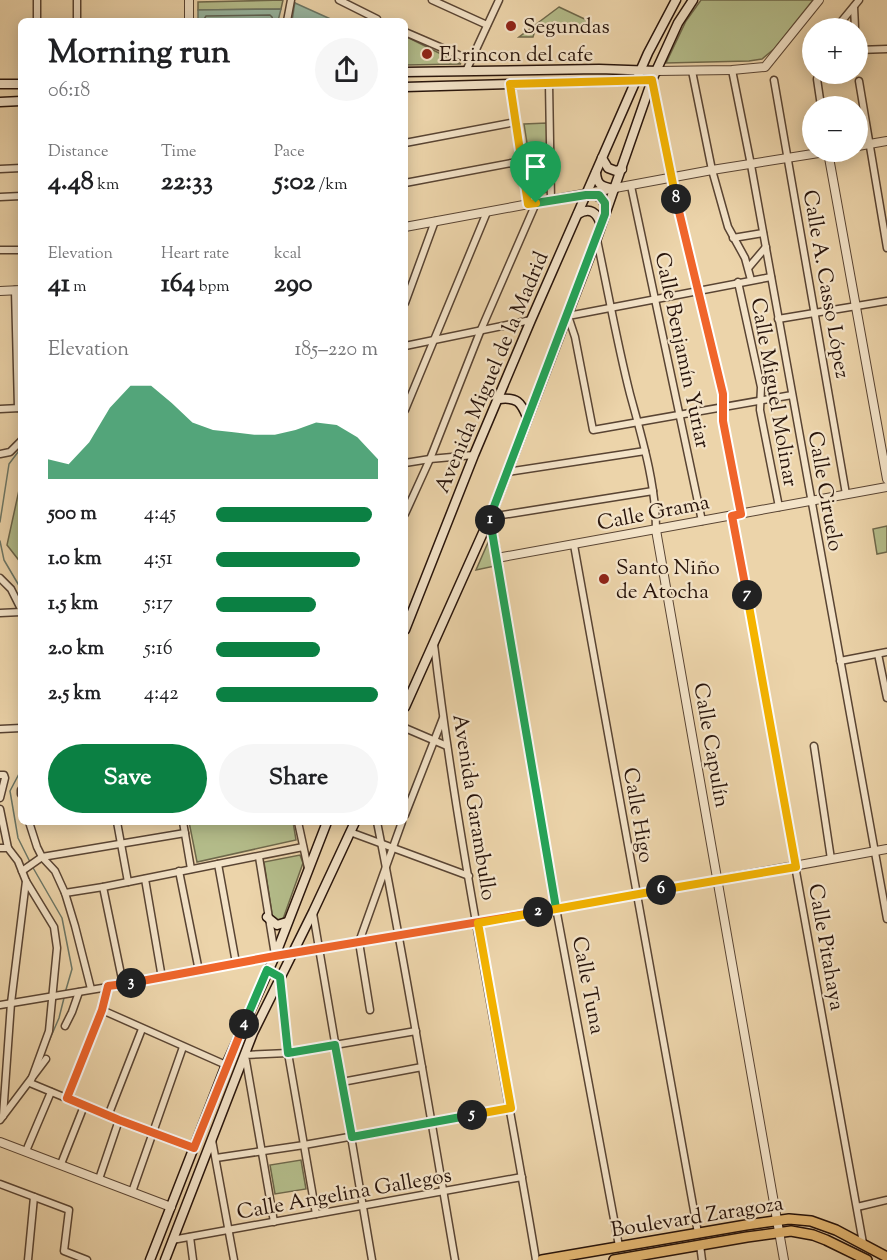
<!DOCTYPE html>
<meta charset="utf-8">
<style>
:root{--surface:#fff;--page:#f6f6f6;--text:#202124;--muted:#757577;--accent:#0b8043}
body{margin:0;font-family:"Sorts Mill Goudy",serif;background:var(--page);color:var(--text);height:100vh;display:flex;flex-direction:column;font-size:22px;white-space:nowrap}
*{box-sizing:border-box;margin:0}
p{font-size:20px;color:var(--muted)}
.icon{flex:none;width:33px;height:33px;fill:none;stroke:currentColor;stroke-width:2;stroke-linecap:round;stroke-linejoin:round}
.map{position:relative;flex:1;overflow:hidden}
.details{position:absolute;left:18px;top:18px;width:390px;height:807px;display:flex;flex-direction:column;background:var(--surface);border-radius:9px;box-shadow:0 3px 15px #0003}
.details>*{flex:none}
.controls{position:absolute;left:802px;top:18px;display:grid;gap:12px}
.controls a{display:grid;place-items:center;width:66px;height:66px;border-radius:50%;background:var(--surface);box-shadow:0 3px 15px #0003;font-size:30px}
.pin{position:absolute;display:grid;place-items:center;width:51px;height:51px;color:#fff;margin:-62px -26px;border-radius:50% 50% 50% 0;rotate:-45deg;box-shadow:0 0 6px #0007}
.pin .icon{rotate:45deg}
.km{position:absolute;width:30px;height:30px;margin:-15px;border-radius:50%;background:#222;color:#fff;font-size:16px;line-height:30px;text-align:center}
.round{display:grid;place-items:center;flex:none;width:63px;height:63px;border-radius:32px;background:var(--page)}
.head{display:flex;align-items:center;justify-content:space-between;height:102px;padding:0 30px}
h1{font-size:33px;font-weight:800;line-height:45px}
.figures{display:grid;grid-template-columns:repeat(3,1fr);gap:9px;height:102px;padding:6px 30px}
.figures div{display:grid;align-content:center}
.figures b{font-size:26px;font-weight:800}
.figures small{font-size:16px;font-weight:400}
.figures p{font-size:16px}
.chart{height:168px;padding:12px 30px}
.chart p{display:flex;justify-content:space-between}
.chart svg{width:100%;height:108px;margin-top:6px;fill:var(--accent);opacity:.7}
.action{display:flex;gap:12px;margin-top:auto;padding:12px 30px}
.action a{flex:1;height:69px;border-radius:36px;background:var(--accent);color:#fff;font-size:24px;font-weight:800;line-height:69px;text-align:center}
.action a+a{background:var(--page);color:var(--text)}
ul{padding:0 30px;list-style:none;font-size:20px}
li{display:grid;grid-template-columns:96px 72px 1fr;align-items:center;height:45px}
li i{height:15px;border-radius:8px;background:var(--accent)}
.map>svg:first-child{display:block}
</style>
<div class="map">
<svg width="887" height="1260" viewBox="0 0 887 1260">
<rect width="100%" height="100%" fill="#ecd4aa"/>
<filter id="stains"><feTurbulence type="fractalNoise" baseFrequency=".00333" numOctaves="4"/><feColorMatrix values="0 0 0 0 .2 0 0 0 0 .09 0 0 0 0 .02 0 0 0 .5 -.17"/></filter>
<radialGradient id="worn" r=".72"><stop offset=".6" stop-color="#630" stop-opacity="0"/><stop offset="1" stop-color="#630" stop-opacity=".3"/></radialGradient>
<!-- green -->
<g fill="#b4bd8b" stroke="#6e684b" stroke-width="1.5">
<path d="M283 0 281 9 198 10V2Z"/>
<path d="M701 0H813L774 49 762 59 749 61 666 63 686 21Z"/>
<path d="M559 7 591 22V26L536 27 533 37H519Z"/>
<path d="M405 36 461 64 405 65Z"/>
<path d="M547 123 549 192 535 194 524 124Z"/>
<path d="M21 481V563L7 545Z"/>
<path d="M887 526V552L877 554 873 529Z"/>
<path d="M490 538 495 566 476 570Z"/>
<path d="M189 822H293L296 840 197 862Z"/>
<path d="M300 855 303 863 283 919 277 922 273 920 264 862Z"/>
<path d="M301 1160 306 1189 275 1194 270 1165Z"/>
</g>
<!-- water -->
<g fill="#9ab9a3" stroke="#6c7766" stroke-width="1.5">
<path d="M295 2V3L335 21H292Z"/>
<path d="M281 9 278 21H198V10Z"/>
</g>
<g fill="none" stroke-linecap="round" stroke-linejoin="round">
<!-- shore -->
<path stroke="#616657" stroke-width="1.5" d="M203 21 206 16 270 15 272 17 273 21"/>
<!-- stream -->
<g stroke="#6c7766" stroke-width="1.5">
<path d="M0 522 9 464 21 448"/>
<path d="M0 541 4 560 21 589"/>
<path d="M21 770 10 791 18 838 30 862"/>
<path d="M32 866 62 918 72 969 65 993"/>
<path d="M49 1041 59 1018 64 998"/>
</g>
<defs>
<g id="minor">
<path d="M77 0V21"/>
<path d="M339 0 377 19"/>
<path d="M432 0 487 25"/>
<path d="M854 7 855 28"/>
<path d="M37 21V0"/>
<path d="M287 21 291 0"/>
<path d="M836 28 859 0"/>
<path d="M405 32 470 60"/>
<path d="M858 50 887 49"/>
<path d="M732 70 751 165 887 919"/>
<path d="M466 71 499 0"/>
<path d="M692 71 712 170 728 227 745 258 751 280"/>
<path d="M817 79 821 106"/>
<path d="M774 80 846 494"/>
<path d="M652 81 672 179 723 394V421L741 514"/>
<path d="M859 81 887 248"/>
<path d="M549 83 551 201"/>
<path d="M510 84 528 204"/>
<path d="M405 143 516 122"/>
<path d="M0 169 21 168"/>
<path d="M405 183 522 161"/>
<path d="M631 186 702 521"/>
<path d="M0 197 21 196"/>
<path d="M733 238 763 233"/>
<path d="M597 240C608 291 617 343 630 394 642 438 656 484 656 530"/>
<path d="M0 250H21"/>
<path d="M749 267 766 247"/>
<path d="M771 277 568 316 575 337 593 430 792 395"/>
<path d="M738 282 761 387 760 410 779 507"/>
<path d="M15 290 18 408"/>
<path d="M405 303 435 221"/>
<path d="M778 319 887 301"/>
<path d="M405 346 531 320"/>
<path d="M0 409 20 408"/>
<path d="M405 410 487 212"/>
<path d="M0 454 10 452 21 441"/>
<path d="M405 463 430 459 474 455"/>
<path d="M507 472 645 451"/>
<path d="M405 514 430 459 480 332 536 203"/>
<path d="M732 516 863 1243"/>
<path d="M490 517 653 491"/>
<path d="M574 545 698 1233"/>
<path d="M497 558 556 908 619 1246"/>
<path d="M0 578 11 589 21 609"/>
<path d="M0 613 21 612"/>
<path d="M434 644C458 850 502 1055 536 1260"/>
<path d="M878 654 887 698"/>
<path d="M840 661 887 652"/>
<path d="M405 728 447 746"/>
<path d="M0 729 21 728"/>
<path d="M814 746 831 859"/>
<path d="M0 775H4L5 778 0 798"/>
<path d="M21 790V794"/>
<path d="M0 809 8 848"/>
<path d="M405 815 443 718"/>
<path d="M29 822 37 847 42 857 55 871 65 893 75 926 91 989"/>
<path d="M117 822 128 882"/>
<path d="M183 822 191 869"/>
<path d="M298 822 308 868"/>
<path d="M377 822C406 967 430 1114 455 1260"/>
<path d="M350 832 469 876"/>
<path d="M0 848H8L18 861 26 881 11 1003 3 1116"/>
<path d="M259 857 275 955"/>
<path d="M218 864 236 963"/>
<path d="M22 871 42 857 185 833"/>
<path d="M179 871 199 971"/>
<path d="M145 879 162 978"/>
<path d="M26 881 54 927 57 948 49 1031 30 1083 119 1120 194 1148"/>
<path d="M103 887 123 984"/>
<path d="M65 893 103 887 303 847"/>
<path d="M313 913 372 1260"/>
<path d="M267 970 280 977 288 1053 316 1214"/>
<path d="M0 1005 162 978 275 956 478 923 717 880"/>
<path d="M102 1010 226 1065"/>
<path d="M370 1010 359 942 402 822"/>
<path d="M65 1026 72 1012 79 992"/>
<path d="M342 1082 422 1067"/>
<path d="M67 1098 102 1010 108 986"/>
<path d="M108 1116 142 1029"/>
<path d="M0 1120 46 1059"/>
<path d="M212 1140 234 1260"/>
<path d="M26 1151 51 1092"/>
<path d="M216 1158 304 1145 511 1108"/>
<path d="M61 1164 84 1106"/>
<path d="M99 1179 119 1120"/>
<path d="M0 1184 69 1210 64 1251 87 1260"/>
<path d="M132 1192 183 1047"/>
<path d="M857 1207 887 1200"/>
<path d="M274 1222 245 1055 288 1053 416 1031"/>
<path d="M190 1237 193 1260"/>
<path d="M172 1240 522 1177"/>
<path d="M700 1245 702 1260"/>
<path d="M28 1260 34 1197"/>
</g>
<g id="tertiary">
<path d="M189 21V0"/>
<path d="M657 71 732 70 765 67 819 0"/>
<path d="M858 146 887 141"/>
<path d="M828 152 887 479"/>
<path d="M405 227 712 170 825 152"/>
<path d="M0 291 21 290"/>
<path d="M490 517 497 558 887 487"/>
<path d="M656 530 784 1260"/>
<path d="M717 880 887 849"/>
<path d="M0 1142 171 1207"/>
</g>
<g id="secondary">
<path d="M405 72 599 69 657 71"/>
<path d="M0 84H21"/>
<path d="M405 87 652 80"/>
<path d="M0 102 21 101"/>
<path d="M602 158 608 168 616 171 622 169"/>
<path d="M596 173C597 186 603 187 614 189"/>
<path d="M586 194C599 195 605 197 605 211"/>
<path d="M578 214C590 207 597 212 601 225"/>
<path d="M499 399C517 397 521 402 527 417"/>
<path d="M405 630 474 455 531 320 648 53 676 0"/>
<path d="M405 707 490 517 597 238 652 80 678 23 693 0"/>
<path d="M267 917 277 925 287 922"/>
<path d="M150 1260 226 1065 275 956 327 822"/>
<path d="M165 1260 253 1033 313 912 355 822"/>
</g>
<g id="primary">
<path d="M542 1260 746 1225 789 1219 811 1221 836 1230 887 1257"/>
<path d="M614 1260 747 1237 791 1231 813 1235 826 1240 867 1260"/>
</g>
</defs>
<!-- minor casing -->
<use href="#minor" stroke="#594433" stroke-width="9"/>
<!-- tertiary casing -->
<use href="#tertiary" stroke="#594433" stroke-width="10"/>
<!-- secondary casing -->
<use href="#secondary" stroke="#28140b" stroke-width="11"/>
<!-- primary casing -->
<use href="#primary" stroke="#28140b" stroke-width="12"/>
<!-- minor -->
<use href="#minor" stroke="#f3e3c8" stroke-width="6"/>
<!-- tertiary -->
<use href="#tertiary" stroke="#f3e3c8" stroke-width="8"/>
<!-- secondary -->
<use href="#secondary" stroke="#f3e3c8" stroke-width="8"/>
<!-- primary -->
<use href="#primary" stroke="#e6ba75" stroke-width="9"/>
</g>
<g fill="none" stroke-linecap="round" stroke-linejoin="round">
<defs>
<path id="split-1" d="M490 520V517L605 214V203L599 195H586L536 203"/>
<path id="split-2" d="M490 520 556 908 538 912"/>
<path id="split-3" d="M131 983 275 956 538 912"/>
<path id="split-4" d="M131 983 108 986 102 1010 67 1098 119 1120 194 1148 244 1024"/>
<path id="split-5" d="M244 1024 267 970 280 977 288 1053 335 1045 352 1137 472 1115"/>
<path id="split-6" d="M472 1115 511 1108 478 923 661 890"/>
<path id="split-7" d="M661 890 796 867 747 595"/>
<path id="split-8" d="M676 199 723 394V421L741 514 732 516 747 595"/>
<path id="split-9" d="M536 203 528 204 510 84 652 80 676 199"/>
</defs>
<!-- split-1 casing -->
<use href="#split-1" stroke="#fff" stroke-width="12"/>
<!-- split-2 casing -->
<use href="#split-2" stroke="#fff" stroke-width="12"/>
<!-- split-3 casing -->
<use href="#split-3" stroke="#fff" stroke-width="12"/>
<!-- split-4 casing -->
<use href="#split-4" stroke="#fff" stroke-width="12"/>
<!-- split-5 casing -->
<use href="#split-5" stroke="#fff" stroke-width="12"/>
<!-- split-6 casing -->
<use href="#split-6" stroke="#fff" stroke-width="12"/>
<!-- split-7 casing -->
<use href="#split-7" stroke="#fff" stroke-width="12"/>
<!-- split-8 casing -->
<use href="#split-8" stroke="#fff" stroke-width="12"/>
<!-- split-9 casing -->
<use href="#split-9" stroke="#fff" stroke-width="12"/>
<!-- split-1 -->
<use href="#split-1" stroke="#22a559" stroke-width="8"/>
<!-- split-2 -->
<use href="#split-2" stroke="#22a559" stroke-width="8"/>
<!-- split-3 -->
<use href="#split-3" stroke="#f0652b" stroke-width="8"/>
<!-- split-4 -->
<use href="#split-4" stroke="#f0652b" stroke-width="8"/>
<!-- split-5 -->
<use href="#split-5" stroke="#22a559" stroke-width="8"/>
<!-- split-6 -->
<use href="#split-6" stroke="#f5b400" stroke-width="8"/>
<!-- split-7 -->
<use href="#split-7" stroke="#f5b400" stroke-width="8"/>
<!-- split-8 -->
<use href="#split-8" stroke="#f0652b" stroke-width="8"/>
<!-- split-9 -->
<use href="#split-9" stroke="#f5b400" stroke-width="8"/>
</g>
<!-- markers -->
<g fill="#8f2418" stroke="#f3e3c8" stroke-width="2">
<circle cx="511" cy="26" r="6"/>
<circle cx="427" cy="54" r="6"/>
<circle cx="604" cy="579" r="6"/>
</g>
<g text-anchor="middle" stroke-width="4.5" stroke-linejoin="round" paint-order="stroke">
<!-- poi labels -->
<g font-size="21" fill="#28140b" stroke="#f3e3c8" text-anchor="start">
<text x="523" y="33">Segundas</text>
<text x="439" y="61">El rincon del cafe</text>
<text x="616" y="574">Santo Niño<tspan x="616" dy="24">de Atocha</tspan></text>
</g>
<!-- street labels -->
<g font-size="21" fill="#28140b" stroke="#f3e3c8">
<text transform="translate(827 284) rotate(80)" y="7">Calle A. Casso López</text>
<text transform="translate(683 350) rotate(78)" y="7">Calle Benjamín Yuriar</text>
<text transform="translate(491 372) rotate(-67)" y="7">Avenida Miguel de la Madrid</text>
<text transform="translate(775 392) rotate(80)" y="7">Calle Miguel Molinar</text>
<text transform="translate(826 491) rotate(80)" y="7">Calle Ciruelo</text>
<text transform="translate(653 512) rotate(-11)" y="7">Calle Grama</text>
<text transform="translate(712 745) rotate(80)" y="7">Calle Capulín</text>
<text transform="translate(475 807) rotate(81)" y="7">Avenida Garambullo</text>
<text transform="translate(639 815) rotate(80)" y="7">Calle Higo</text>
<text transform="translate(827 947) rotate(80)" y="7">Calle Pitahaya</text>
<text transform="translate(589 985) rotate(79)" y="7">Calle Tuna</text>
<text transform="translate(344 1193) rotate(-10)" y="7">Calle Angelina Gallegos</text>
<text transform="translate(697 1216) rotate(-9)" y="7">Boulevard Zaragoza</text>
</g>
</g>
<rect width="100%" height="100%" filter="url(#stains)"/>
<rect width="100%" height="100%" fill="url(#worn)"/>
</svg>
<div class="controls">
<a>+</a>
<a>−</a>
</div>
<div class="pin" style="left:536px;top:203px;background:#1e9e55"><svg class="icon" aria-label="arrive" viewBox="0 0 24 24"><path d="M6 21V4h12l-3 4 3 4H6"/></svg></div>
<b class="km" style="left:490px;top:520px">1</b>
<b class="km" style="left:538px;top:912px">2</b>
<b class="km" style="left:131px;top:983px">3</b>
<b class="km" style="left:244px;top:1024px">4</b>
<b class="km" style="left:472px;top:1115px">5</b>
<b class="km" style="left:661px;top:890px">6</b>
<b class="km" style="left:747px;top:595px">7</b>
<b class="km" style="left:676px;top:199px">8</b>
<section class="details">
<div class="head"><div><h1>Morning run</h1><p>06:18</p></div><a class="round"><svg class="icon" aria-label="share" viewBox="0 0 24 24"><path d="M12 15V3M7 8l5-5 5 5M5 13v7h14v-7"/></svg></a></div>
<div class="figures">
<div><p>Distance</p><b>4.48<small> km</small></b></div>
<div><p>Time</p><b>22:33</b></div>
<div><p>Pace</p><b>5:02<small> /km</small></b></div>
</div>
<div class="figures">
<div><p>Elevation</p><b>41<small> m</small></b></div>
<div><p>Heart rate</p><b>164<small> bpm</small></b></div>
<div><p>kcal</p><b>290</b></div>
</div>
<div class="chart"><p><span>Elevation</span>185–220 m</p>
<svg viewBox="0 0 160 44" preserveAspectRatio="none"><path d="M0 44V36L10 38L20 29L30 15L40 6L50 6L60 13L70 21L80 24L90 25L100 26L110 26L120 24L130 21L140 22L150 27L160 36V44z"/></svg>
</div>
<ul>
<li><b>500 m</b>4:45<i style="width:96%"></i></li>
<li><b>1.0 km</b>4:51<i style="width:89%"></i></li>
<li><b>1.5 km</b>5:17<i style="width:62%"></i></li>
<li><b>2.0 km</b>5:16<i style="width:64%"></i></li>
<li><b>2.5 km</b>4:42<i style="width:100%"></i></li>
</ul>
<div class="action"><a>Save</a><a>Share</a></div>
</section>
</div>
